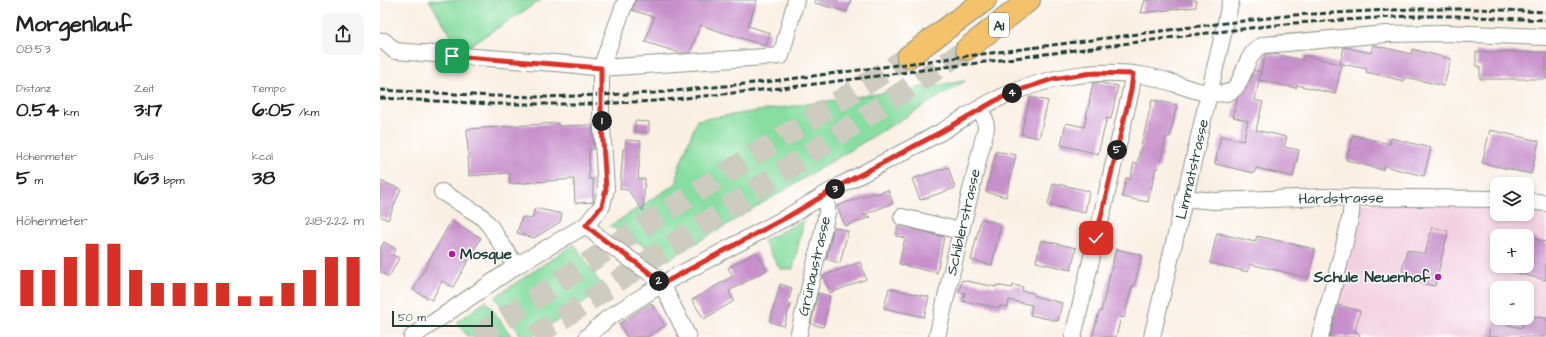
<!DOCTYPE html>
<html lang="de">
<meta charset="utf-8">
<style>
:root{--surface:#fff;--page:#f6f6f6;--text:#222;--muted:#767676;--accent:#d93025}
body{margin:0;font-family:"Architects Daughter",sans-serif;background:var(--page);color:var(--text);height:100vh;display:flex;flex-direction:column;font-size:15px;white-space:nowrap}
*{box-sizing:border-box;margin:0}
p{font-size:13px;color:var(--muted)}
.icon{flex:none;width:22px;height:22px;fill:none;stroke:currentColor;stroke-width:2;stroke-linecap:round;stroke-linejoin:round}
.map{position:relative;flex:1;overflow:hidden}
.details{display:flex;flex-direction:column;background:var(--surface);width:380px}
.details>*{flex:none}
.controls{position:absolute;left:1110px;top:177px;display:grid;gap:8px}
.controls a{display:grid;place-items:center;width:44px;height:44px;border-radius:8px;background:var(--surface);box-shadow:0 2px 6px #0003;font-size:20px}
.scale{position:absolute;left:12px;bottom:10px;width:101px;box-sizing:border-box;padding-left:4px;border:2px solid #1f3d34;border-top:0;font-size:11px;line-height:14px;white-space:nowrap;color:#1f3d34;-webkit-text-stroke:3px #fff;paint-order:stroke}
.pin{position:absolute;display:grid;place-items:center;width:34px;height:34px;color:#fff;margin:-17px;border-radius:8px;box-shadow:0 2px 6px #0006}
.km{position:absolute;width:20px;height:20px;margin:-10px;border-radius:50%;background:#222;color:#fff;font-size:11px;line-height:20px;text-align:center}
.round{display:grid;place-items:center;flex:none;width:42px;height:42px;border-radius:8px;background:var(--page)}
.overview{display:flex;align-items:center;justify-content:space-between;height:68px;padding:0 16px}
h1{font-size:22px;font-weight:800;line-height:30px}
.metrics{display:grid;grid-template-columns:repeat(3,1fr);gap:6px;height:68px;padding:4px 16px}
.metrics div{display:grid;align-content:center}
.metrics b{font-size:20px;font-weight:800}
.metrics small{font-size:11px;font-weight:400}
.metrics p{font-size:11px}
.chart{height:112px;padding:8px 16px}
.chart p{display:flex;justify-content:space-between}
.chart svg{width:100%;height:72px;margin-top:4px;stroke:var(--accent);stroke-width:6}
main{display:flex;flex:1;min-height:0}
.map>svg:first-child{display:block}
</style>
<main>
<section class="details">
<div class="overview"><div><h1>Morgenlauf</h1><p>08:53</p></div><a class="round"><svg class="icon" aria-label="share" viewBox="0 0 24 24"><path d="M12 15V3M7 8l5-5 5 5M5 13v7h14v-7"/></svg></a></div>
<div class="metrics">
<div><p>Distanz</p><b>0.54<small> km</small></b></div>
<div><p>Zeit</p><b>3:17</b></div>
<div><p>Tempo</p><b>6:05<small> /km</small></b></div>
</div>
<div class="metrics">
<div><p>Höhenmeter</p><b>5<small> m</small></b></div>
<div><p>Puls</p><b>163<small> bpm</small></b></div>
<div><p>kcal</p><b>38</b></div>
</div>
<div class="chart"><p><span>Höhenmeter</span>218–222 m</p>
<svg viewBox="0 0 160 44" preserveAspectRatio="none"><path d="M5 44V22M15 44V22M25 44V14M35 44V6M45 44V6M55 44V22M65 44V30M75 44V30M85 44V30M95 44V30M105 44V38M115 44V38M125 44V30M135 44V22M145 44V14M155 44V14"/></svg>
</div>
</section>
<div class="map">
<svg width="1166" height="337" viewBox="0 0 1166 337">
<rect width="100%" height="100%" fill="#fff"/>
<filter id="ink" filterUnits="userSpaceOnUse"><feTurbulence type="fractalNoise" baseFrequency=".025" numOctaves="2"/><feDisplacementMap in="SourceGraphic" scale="8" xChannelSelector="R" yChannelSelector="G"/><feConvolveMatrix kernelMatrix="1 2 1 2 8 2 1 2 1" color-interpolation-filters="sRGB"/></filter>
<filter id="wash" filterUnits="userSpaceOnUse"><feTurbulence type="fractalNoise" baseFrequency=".012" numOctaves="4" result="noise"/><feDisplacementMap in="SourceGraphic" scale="16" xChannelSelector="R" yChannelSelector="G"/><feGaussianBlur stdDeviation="0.9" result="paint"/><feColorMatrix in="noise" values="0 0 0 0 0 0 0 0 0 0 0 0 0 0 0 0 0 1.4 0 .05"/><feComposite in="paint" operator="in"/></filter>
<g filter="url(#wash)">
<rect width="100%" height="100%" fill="#faefe3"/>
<!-- built -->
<path fill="#f3cfdf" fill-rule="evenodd" d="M969 202 1117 205V214H1147V208L1166 210V337H936ZM1117 236H1147V266H1117ZM1117 288H1147V318H1117Z"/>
<!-- green -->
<g fill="#88dea1" stroke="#548e6a">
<path d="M49 0H161L81 51Z"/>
<path d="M585 81 288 260 230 226 297 183 298 170 317 120Z"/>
<path d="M424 220 413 269H400L383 241Z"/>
<path d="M194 244 224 289 152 337H142L115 297Z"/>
<path d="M106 301 132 337H88L77 322Z"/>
</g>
<g id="blocks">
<!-- building -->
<g fill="#c78fcb">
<path d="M255 0H377L368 26 390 33 386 46 320 25 310 53H300L265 42 274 17 252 10Z"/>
<path d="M435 0H471L467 12 435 3Z"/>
<path d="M765 0H816V7L761 13Z"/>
<path d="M993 45 1031 54 1032 49 1071 59 1064 86 1025 77 1024 81 986 72 987 69 962 64 955 94 917 85 916 88 879 80 885 55 887 54H894L923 60 924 55 960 64 964 47 991 53Z"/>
<path d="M1096 52H1166V79H1100V66H1096Z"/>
<path d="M874 70 881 72 875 100 883 102 876 130 907 137 904 147 919 150 913 177 876 168 874 173 835 164 841 136 863 141 868 121 853 117 857 98 865 90Z"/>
<path d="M713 83H722L738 86 731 119 727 118 718 154 681 145 686 123 704 127Z"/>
<path d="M650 97 668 101 659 138 641 134Z"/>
<path d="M772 100 797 105 790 137H786L779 168H776L768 202 742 197 746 178 750 179 754 163 757 164Z"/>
<path d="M255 121 269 122V132H255Z"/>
<path d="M178 123V126L212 125 214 149H209V179H213V202L195 203 194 179 130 184 129 173 89 176 87 129Z"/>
<path d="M1110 130 1159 141 1151 174 1102 163Z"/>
<path d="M973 135 1010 144 1011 138 1051 148 1044 176 1004 166 1003 170 966 160Z"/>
<path d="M246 140 261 141 258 179H265L263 211 248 190 240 189 243 149H245Z"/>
<path d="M616 151 636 155 626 197 606 192Z"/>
<path d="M568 167 575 188 540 200 532 179Z"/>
<path d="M0 181 21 189 8 220 0 216Z"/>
<path d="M673 183 709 191 705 213 668 205Z"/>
<path d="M508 190 513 203 483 215 491 217 465 226 457 206 496 192V194Z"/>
<path d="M155 208 182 214 180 222 154 238 137 233 142 217 152 219Z"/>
<path d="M601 219 621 224 612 265 591 260Z"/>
<path d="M71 221 101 238 73 287 62 281 52 300 33 290Z"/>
<path d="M518 225 564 237 557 273 519 264 525 238 516 236Z"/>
<path d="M454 227 468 231 460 263 446 259Z"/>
<path d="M1052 227 1068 231 1055 286 1036 282 1037 275 1022 271 1027 250 1045 254Z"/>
<path d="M837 233 875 242 877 236 935 249 929 278 870 264 868 272 830 263Z"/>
<path d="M1147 237 1166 242V280L1125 270 1126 266H1147Z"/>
<path d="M661 240 696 248 691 270 656 262Z"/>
<path d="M4 242 16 249 12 255 19 258 9 277 0 272V249Z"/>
<path d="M736 249 762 255 754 287 752 286 744 318 741 317 736 337H712L719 312H721Z"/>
<path d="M376 252 387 270 349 291 354 301 324 319 312 300 353 276 348 268Z"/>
<path d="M480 262 486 279 450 293 443 276Z"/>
<path d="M582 280 616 287V285L632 288 633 285 643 287 642 291 654 293V296L682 303 678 321 650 315 652 305 629 300 628 307 620 306V308L583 301 585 293 579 292Z"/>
<path d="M400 284 412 288 408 302 411 303 404 326 390 322Z"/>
<path d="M509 288 549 297 544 317 504 308Z"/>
<path d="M438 293 450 296 443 327 431 324Z"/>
<path d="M271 303 285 326 267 337H247L239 324Z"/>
<path d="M958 305 980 311 975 332 980 334 979 337H950Z"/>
<path d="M1147 316 1166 318V337H1108L1112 321 1142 328 1144 318H1147Z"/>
</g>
</g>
</g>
<g filter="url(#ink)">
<use href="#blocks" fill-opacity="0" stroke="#8c968c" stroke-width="1"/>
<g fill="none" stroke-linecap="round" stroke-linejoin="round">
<!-- highway-tunnel -->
<g stroke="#cecbc0" stroke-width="22" stroke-dasharray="22 11" stroke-linecap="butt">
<path d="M97 337 254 232 528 57"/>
<path d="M154 337 587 49"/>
</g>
<defs>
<g id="minor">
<path d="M0 41H4L15 51 188 64 221 68 401 56 416 0"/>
<path d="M62 192 101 216 109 225 136 266"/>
<path d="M804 198 834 201 945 197 1117 199"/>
<path d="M1147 201 1166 203"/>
<path d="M522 217 581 231"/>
<path d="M206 225 220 238 274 276 282 284 308 337"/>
<path d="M32 337 136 266 206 225 222 206 226 189 221 111V68L246 0"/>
<path d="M207 337 228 318 282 284 409 216 463 184 561 132C578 122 595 110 613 101 660 78 715 67 767 76 793 80 819 97 846 93 866 90 861 53 884 45L1006 34 1067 33 1166 37"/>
<path d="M418 337 447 213V206L443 195"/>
<path d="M557 337 581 231 606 128 605 119 599 109"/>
<path d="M693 337 751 90 753 74"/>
<path d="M772 337 851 0"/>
<path d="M940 337 964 246 971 214 972 197"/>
</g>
<g id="highway">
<path d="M587 49 649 0"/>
<path d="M528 57 605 0"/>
</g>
</defs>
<!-- minor casing -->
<use href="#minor" stroke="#8c968c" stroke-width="18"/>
<!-- highway casing -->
<use href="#highway" stroke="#8c968c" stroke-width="24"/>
<!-- minor -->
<use href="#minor" stroke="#fff" stroke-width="16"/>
<!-- highway -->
<use href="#highway" stroke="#f4c26a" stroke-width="22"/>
<!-- rail -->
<g stroke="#1f3d34" stroke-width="3" stroke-dasharray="6 3" stroke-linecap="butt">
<path d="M0 90 112 96 165 97 275 93 394 81 820 26 914 15 1030 9H1099L1166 12"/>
<path d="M0 98 112 104H210L276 101 420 86 819 34 914 23 1030 16H1073L1166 20"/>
</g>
</g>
</g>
<g fill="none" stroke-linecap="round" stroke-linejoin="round" filter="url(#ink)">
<defs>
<path id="route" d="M72 56 221 68V111L226 189 222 206 206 225C229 247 259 261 282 284L409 216 463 184 561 132 615 101 634 92 673 79 712 73 753 74 751 90 716 238"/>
</defs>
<!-- route casing -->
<use href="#route" stroke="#fff" stroke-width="8"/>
<!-- route -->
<use href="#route" stroke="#d93025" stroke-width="5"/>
</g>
<!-- markers -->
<g fill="#b5179e" stroke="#fff" stroke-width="1.5">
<circle cx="72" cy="254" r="4"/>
<circle cx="1058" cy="277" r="4"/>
</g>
<g text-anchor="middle" stroke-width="3" stroke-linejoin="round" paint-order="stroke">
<!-- shield labels -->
<rect fill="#fff" stroke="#627771" stroke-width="1" x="609" y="13" width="20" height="24" rx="3"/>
<g font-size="14" font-weight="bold" fill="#1f3d34">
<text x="619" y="30">A1</text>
</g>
<!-- street labels -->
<g font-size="15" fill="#1f3d34" stroke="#fff">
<text transform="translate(812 169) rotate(-77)" y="5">Limmatstrasse</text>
<text transform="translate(961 198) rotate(-1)" y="5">Hardstrasse</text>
<text transform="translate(583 222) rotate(-77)" y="5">Schiblerstrasse</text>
<text transform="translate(434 266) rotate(-77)" y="5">Grünaustrasse</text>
</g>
<!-- poi labels -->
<g font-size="15" font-weight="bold" fill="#1f3d34" stroke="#fff" text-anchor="start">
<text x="80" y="259">Mosque</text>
<text x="1050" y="282" text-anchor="end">Schule Neuenhof</text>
</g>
</g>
</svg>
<div class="controls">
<a><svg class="icon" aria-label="layers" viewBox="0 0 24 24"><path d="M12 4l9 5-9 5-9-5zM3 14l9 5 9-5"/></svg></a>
<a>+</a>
<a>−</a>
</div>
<div class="scale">50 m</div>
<div class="pin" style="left:72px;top:56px;background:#1e9e55"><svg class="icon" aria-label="arrive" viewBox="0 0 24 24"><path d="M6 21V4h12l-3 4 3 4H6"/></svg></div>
<div class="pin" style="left:716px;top:238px;background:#d93025"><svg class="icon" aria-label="check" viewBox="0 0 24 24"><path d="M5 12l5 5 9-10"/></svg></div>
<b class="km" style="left:222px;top:121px">1</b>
<b class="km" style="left:279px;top:281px">2</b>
<b class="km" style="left:455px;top:189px">3</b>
<b class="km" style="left:632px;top:93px">4</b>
<b class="km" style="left:737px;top:150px">5</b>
</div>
</main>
